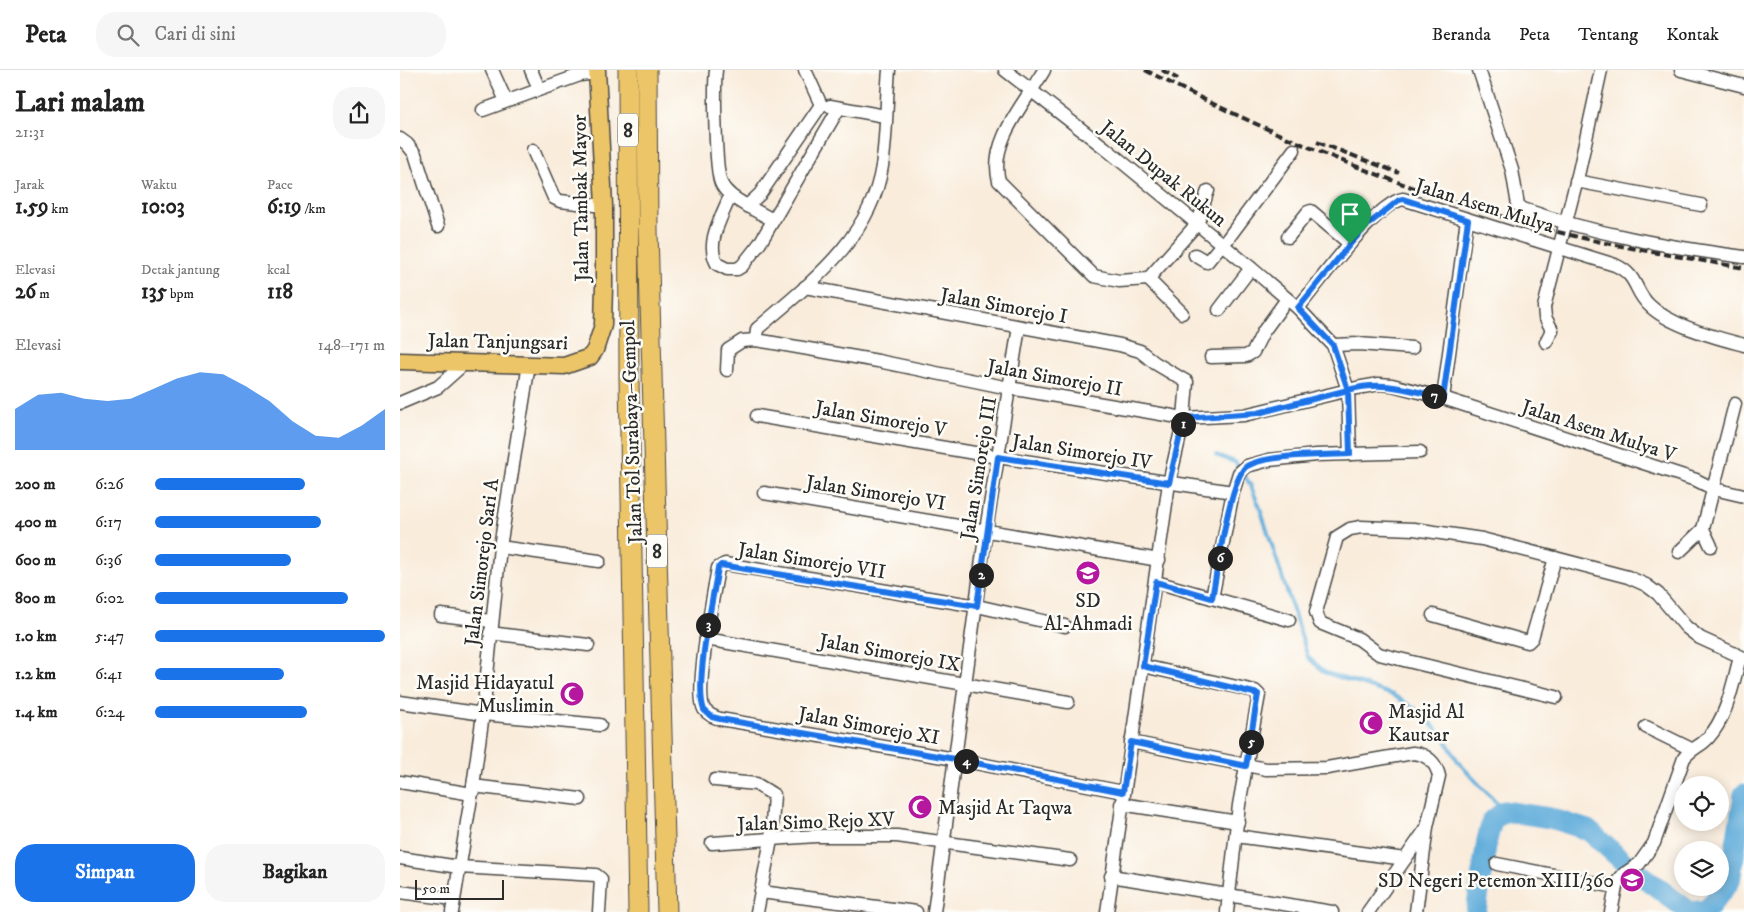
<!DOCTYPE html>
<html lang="id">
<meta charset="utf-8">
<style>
:root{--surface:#fff;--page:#f6f6f6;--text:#222;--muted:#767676;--line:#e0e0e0;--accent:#1a73e8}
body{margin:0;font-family:"IM FELL DW Pica",serif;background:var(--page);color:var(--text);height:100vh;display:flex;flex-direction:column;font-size:19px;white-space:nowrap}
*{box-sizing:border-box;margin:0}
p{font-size:16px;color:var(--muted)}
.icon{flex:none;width:28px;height:28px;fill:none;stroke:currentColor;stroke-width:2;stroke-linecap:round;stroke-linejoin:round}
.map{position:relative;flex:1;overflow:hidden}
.panel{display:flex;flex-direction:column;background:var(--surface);width:400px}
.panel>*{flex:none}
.buttons{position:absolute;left:1274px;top:706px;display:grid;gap:10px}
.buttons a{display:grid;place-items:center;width:55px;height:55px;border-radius:50%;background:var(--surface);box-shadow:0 2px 12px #0003;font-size:25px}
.scale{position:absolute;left:15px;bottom:12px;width:89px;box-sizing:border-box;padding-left:5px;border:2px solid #2b2b2b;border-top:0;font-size:14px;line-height:18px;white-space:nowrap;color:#2b2b2b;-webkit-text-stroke:4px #fdfcf7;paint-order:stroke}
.pin{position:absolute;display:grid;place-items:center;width:42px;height:42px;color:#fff;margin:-51px -21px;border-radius:50% 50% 50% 0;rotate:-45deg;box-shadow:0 0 5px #0007}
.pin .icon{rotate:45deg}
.km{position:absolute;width:25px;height:25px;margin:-12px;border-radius:50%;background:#222;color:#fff;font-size:14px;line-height:25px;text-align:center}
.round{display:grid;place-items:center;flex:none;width:52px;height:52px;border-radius:20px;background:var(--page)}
.head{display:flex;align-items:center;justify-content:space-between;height:85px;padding:0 15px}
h1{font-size:28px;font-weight:700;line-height:38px}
.figures{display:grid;grid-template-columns:repeat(3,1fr);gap:8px;height:85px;padding:5px 15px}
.figures div{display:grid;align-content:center}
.figures b{font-size:21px;font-weight:700}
.figures small{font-size:14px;font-weight:400}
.figures p{font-size:14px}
.chart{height:140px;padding:10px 15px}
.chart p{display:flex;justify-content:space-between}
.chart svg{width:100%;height:90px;margin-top:5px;fill:var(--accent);opacity:.7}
.button{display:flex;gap:10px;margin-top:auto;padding:10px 15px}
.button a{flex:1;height:58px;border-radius:20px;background:var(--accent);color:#fff;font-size:20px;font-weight:700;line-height:58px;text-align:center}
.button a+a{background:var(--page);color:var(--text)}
ul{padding:0 15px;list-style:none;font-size:16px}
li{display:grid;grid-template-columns:80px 60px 1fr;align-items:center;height:38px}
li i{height:12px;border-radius:6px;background:var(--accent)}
header{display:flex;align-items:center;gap:30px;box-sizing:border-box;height:70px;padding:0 25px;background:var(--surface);border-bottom:1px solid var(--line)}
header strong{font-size:24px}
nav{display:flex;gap:28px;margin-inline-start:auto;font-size:18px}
.search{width:350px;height:45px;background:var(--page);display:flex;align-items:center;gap:12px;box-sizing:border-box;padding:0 18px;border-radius:20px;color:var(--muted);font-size:19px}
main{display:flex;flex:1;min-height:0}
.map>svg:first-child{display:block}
</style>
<header>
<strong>Peta</strong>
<div class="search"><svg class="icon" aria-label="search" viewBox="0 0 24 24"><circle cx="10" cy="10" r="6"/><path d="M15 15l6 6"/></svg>Cari di sini</div>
<nav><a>Beranda</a><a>Peta</a><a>Tentang</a><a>Kontak</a></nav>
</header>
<main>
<section class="panel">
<div class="head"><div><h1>Lari malam</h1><p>21:31</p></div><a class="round"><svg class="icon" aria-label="share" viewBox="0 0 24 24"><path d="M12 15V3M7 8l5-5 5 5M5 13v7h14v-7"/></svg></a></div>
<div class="figures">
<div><p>Jarak</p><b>1.59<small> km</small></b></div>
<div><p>Waktu</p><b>10:03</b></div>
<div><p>Pace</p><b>6:19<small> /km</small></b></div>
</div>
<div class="figures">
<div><p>Elevasi</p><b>26<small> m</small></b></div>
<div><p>Detak jantung</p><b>135<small> bpm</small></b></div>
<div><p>kcal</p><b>118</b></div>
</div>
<div class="chart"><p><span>Elevasi</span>148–171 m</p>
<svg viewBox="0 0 160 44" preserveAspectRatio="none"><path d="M0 44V24L10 17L20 16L30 19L40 20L50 19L60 14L70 9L80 6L90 7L100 13L110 20L120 30L130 37L140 38L150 32L160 24V44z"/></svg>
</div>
<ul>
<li><b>200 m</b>6:26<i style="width:65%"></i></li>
<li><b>400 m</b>6:17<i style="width:72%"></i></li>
<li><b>600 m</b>6:36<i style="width:59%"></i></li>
<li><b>800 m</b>6:02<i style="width:84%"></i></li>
<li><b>1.0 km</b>5:47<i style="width:100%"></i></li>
<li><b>1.2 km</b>6:41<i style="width:56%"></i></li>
<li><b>1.4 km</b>6:24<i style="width:66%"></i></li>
</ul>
<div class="button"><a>Simpan</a><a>Bagikan</a></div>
</section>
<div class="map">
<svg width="1344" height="842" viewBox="0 0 1344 842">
<rect width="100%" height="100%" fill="#fdfcf7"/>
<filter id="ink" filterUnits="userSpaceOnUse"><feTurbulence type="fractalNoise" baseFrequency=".02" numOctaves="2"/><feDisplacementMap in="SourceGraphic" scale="10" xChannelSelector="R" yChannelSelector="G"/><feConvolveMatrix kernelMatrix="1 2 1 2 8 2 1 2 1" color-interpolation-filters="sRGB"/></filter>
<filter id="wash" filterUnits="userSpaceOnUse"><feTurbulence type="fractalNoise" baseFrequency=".0096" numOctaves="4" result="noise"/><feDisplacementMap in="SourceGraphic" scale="20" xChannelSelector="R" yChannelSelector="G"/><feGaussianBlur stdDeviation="1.12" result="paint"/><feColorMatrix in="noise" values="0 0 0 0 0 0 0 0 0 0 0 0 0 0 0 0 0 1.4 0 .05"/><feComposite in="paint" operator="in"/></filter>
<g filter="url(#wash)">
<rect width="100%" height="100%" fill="#f9ecdb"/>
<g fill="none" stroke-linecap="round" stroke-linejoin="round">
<!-- stream -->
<path stroke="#63aedb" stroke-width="4" d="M816 385 835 392 850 414 859 435 908 587 924 602 993 625 1017 640 1043 666 1059 693 1104 741"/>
<!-- river -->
<path stroke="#63aedb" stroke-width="21" d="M1076 842 1087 770 1092 751 1104 741 1150 748 1188 760 1226 794 1290 842 1307 840 1330 811 1344 724"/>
</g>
</g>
<g filter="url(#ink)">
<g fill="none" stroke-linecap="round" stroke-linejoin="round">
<defs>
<g id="minor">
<path d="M92 0 106 31"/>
<path d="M131 0 139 19"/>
<path d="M316 0C314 16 315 100 321 113 326 124 337 130 347 136L360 124 421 35"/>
<path d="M405 0 421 35"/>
<path d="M605 0 705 78 851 198 898 238 933 275 948 320 950 384"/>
<path d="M644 0C626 32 588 72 599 111L694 206 719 211 748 209 796 155C803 144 803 132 808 121"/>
<path d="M1079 0 1112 100 1118 135 1123 139C1194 164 1269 177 1344 187"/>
<path d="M1281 0 1344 16"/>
<path d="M430 36 485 46"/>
<path d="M83 40 180 5 197 3"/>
<path d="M0 69 7 74 15 84 38 156"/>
<path d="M133 80 154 128 160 131 204 136"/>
<path d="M1176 111 1301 135"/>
<path d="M330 126C322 147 305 172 317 194L327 199H337L342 196 360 173 439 38"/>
<path d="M347 136 373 150"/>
<path d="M888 167 908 142 911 141 950 174"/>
<path d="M823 175 894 80"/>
<path d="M795 185 807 192 822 174"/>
<path d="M748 209 782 243"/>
<path d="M405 217 720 275 740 281 755 293 787 312 784 348 769 413 707 842"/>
<path d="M898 238C917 215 976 133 1003 129L1215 195C1239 206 1233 220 1249 235 1270 256 1315 267 1344 275"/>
<path d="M819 240 851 198"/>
<path d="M356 270 357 259C409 214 471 169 482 96 487 64 486 32 489 0"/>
<path d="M1146 272 1152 260 1145 247 1144 237 1179 101 1201 0"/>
<path d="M933 275 959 274 1012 278"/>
<path d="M811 287 846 286 853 282 863 262 887 229"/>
<path d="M327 300 328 280 342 271 356 270 478 291 609 318 784 348 844 345 957 318 979 314 992 315 1043 328 1296 410 1314 419 1344 426"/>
<path d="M1043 328 1067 149"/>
<path d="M0 333 38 317 66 292"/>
<path d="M357 346 598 387 833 422 812 528"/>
<path d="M833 422 839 403 847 396 869 390 916 385 1020 382"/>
<path d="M364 423 759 490"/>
<path d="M1311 476 1303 459 1335 334"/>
<path d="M100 477 199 491"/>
<path d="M1279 482 1303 459"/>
<path d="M756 512 889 550"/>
<path d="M41 545 91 551"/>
<path d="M1033 545 1128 572 1132 568 1155 488"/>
<path d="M665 556 577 536 325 494 318 498C314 522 294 622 304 639 308 645 314 647 320 649L555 689 723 722"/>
<path d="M90 563 188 575"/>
<path d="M306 569 668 632"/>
<path d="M743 596 855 621 859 625 839 735 827 842"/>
<path d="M1156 627 979 584 959 569 920 553 916 542 937 467 950 459 961 457 1014 459 1082 469 1228 507 1246 515 1258 524 1286 557 1300 568 1344 588"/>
<path d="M0 632 83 644 200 655"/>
<path d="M1246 657 1291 679"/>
<path d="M731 672 866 699 927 698 1013 683C1027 684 1036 693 1039 706L1027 757 1016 842"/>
<path d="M315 710 356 714 374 725 371 770 357 842"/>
<path d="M0 712 72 724"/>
<path d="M73 716 180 729"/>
<path d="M721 734 838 752"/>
<path d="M836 766 1005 789"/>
<path d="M312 773 416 766H497L670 790"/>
<path d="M0 788 59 797 196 805 201 809 199 842"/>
<path d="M1097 794 1215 817"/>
<path d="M711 806 932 842"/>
<path d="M0 822 53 829"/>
<path d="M361 822 516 842"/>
<path d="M52 842 73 716 83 644 100 477 129 294"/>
<path d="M534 842 586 460 619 257"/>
<path d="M968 842 1026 759"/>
<path d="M1211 842 1217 812 1224 804 1239 794 1254 773 1284 688C1292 678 1301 676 1308 668 1327 648 1333 613 1340 587"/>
</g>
<path id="major" d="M0 291 164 296 190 287 195 280 203 255 204 216V136L197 0"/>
<g id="highway">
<path d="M228 0 229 307 238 842"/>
<path d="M247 0 248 160 267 842"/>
</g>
</defs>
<!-- minor casing -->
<use href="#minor" stroke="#4a4845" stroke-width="15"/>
<!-- major casing -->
<use href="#major" stroke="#4a4845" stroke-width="19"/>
<!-- highway casing -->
<use href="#highway" stroke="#4a4845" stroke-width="21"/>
<!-- minor -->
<use href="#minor" stroke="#fff" stroke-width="12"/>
<!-- major -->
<use href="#major" stroke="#edc569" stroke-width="16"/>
<!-- highway -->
<use href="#highway" stroke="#edc569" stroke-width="19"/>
<!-- rail -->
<g stroke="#2b2b2b" stroke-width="4" stroke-dasharray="8 4" stroke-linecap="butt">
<path d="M745 0C877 68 1018 127 1162 163 1222 178 1283 187 1344 198"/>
<path d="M762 0 778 9"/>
<path d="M917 72 999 103"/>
</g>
</g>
</g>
<g fill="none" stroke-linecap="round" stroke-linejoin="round" filter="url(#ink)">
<defs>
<path id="route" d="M950 174 898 238 933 275 948 320 858 343 784 348 769 413 598 387 577 536 321 495 318 498C313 528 294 615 304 640L312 647 320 649 555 689 723 722 731 672 846 696 858 624 743 596 756 512 812 528C817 504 830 406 847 396 869 384 925 385 950 384L948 320C984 310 1008 320 1043 328L1068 150 1003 129 999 130 966 156 950 174"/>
</defs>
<!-- route casing -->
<use href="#route" stroke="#fff" stroke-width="10"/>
<!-- route -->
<use href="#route" stroke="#1a73e8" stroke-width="6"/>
</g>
<!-- icons -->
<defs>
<symbol id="school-disc" viewBox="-11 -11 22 22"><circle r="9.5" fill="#b5179e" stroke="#fdfcf7"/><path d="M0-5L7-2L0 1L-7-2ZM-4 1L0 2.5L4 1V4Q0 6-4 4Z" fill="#fff"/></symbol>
<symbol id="mosque-disc" viewBox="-11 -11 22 22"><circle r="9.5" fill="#b5179e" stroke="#fdfcf7"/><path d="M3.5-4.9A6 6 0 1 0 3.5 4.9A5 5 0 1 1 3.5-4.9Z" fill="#fff"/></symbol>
</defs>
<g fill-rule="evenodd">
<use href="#school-disc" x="674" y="489" width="28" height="28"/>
<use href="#mosque-disc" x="158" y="610" width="28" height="28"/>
<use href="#mosque-disc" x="957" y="639" width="28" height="28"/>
<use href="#mosque-disc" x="506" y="723" width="28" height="28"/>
<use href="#school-disc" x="1218" y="796" width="28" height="28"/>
</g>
<g text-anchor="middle" stroke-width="5" stroke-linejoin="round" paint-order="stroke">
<!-- shield labels -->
<g fill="#fdfcf7" stroke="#6a6a68" stroke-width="1">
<rect x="218" y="43.5" width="20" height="33" rx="4"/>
<rect x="247" y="464.5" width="20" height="33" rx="4"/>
</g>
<g font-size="19" font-weight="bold" fill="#2b2b2b">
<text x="228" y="67">8</text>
<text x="257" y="488">8</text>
</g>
<!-- street labels -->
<g font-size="20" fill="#2b2b2b" stroke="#fdfcf7">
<text transform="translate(764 103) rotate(39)" y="7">Jalan Dupak Rukun</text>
<text transform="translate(180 128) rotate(-91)" y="7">Jalan Tambak Mayor</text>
<text transform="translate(1085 135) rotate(17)" y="7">Jalan Asem Mulya</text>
<text transform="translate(604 235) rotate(10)" y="7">Jalan Simorejo I</text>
<text transform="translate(98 271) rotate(1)" y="7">Jalan Tanjungsari</text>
<text transform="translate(655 307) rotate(10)" y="7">Jalan Simorejo II</text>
<text transform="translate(481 348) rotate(10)" y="7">Jalan Simorejo V</text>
<text transform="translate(1199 360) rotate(18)" y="7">Jalan Asem Mulya V</text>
<text transform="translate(231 362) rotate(-92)" y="7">Jalan Tol Surabaya–Gempol</text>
<text transform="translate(682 381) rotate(9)" y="7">Jalan Simorejo IV</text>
<text transform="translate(578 398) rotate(-81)" y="7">Jalan Simorejo III</text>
<text transform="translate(476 422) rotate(9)" y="7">Jalan Simorejo VI</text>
<text transform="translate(412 490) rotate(9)" y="7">Jalan Simorejo VII</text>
<text transform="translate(81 492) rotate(-83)" y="7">Jalan Simorejo Sari A</text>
<text transform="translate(490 582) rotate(10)" y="7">Jalan Simorejo IX</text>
<text transform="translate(469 655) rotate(10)" y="7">Jalan Simorejo XI</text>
<text transform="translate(416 751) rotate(-2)" y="7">Jalan Simo Rejo XV</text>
</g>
<!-- poi labels -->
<g font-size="20" fill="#2b2b2b" stroke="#fdfcf7" text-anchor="end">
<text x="688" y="537" text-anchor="middle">SD<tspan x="688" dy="23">Al-Ahmadi</tspan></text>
<text x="154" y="619">Masjid Hidayatul<tspan x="154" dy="23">Muslimin</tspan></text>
<text x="988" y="648" text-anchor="start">Masjid Al<tspan x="988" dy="23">Kautsar</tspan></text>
<text x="538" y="744" text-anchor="start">Masjid At Taqwa</text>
<text x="1214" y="817">SD Negeri Petemon XIII/360</text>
</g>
</g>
</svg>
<div class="buttons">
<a><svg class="icon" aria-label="locate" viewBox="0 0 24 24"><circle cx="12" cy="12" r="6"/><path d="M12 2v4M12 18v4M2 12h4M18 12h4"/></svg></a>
<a><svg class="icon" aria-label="layers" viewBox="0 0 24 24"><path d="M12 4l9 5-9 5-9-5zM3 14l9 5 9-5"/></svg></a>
</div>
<div class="scale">50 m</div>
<div class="pin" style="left:950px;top:174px;background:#1e9e55"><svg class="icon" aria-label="arrive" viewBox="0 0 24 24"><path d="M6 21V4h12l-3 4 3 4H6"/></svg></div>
<b class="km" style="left:783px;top:354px">1</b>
<b class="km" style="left:581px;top:505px">2</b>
<b class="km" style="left:308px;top:555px">3</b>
<b class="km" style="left:566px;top:691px">4</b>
<b class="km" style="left:851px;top:672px">5</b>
<b class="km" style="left:820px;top:488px">6</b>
<b class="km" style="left:1034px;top:326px">7</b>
</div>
</main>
